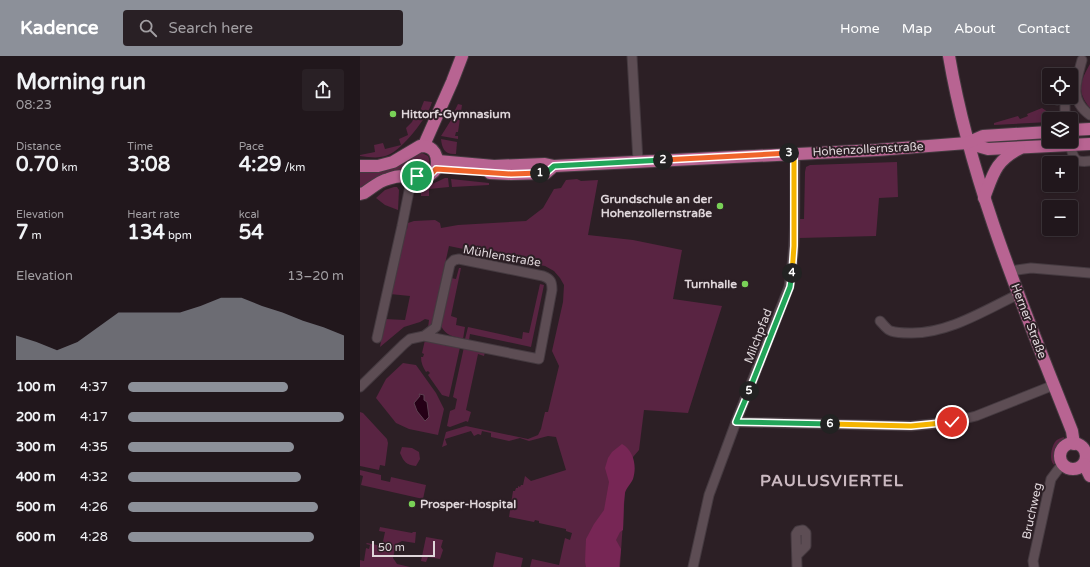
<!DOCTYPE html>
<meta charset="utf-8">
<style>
:root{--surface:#21171c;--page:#292025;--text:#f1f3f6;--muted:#a29fa3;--line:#3e363b;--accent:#8c9099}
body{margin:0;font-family:"Varela Round",sans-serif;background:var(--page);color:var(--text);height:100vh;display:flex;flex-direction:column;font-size:15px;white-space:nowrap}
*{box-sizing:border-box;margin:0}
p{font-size:13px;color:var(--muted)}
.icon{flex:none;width:22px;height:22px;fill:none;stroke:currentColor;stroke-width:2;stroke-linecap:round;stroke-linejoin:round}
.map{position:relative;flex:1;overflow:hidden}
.side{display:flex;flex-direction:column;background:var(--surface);width:360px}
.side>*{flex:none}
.tools{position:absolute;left:682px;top:12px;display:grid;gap:8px}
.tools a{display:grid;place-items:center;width:36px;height:36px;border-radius:4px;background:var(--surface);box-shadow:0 2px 6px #0003,0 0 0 1px var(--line);font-size:20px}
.scale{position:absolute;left:12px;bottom:10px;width:63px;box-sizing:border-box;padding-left:4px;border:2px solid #dfd6da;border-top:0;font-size:11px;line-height:14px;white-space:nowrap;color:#dfd6da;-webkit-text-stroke:3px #2c1f25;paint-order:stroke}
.pin{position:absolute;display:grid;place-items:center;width:34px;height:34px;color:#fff;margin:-17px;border:2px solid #fff;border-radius:50%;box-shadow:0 1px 4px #0007}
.km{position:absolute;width:20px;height:20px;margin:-10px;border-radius:50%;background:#222;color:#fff;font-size:11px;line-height:20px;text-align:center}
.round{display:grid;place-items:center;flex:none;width:42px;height:42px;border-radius:4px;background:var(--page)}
.summary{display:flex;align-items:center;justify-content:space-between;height:68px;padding:0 16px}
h1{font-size:22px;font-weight:800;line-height:30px}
.stats{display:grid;grid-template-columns:repeat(3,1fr);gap:6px;height:68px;padding:4px 16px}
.stats div{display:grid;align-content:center}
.stats b{font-size:20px;font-weight:800}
.stats small{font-size:11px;font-weight:400}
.stats p{font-size:11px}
.chart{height:112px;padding:8px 16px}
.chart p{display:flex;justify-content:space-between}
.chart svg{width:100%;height:72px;margin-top:4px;fill:var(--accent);opacity:.7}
ul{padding:0 16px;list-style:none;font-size:13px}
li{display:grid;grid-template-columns:64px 48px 1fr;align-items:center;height:30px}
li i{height:10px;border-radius:5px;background:var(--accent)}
header{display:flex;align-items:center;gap:24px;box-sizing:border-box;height:56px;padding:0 20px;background:var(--accent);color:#fff}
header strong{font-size:19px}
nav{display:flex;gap:22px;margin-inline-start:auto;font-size:14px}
.search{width:280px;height:36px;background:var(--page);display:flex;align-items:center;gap:10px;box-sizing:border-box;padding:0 14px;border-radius:4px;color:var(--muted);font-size:15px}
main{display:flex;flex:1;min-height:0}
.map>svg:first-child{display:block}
</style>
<header>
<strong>Kadence</strong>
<div class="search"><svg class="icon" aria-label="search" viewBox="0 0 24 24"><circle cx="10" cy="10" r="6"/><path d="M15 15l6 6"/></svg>Search here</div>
<nav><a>Home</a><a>Map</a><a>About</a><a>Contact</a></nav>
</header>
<main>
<section class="side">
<div class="summary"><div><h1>Morning run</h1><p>08:23</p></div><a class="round"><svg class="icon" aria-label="share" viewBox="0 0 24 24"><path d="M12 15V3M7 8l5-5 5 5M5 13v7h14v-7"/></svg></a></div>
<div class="stats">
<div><p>Distance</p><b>0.70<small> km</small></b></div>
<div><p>Time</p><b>3:08</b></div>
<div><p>Pace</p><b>4:29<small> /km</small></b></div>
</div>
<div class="stats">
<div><p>Elevation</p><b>7<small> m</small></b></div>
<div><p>Heart rate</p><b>134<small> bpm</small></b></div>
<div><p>kcal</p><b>54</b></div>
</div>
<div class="chart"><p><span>Elevation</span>13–20 m</p>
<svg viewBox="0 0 160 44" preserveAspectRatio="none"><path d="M0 44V29L10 33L20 38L30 33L40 24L50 15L60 15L70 15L80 15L90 11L100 6L110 6L120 11L130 15L140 20L150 24L160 29V44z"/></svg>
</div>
<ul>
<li><b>100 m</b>4:37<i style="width:74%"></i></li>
<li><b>200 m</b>4:17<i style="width:100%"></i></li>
<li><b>300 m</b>4:35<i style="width:77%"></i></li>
<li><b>400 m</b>4:32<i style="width:80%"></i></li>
<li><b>500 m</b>4:26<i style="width:88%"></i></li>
<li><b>600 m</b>4:28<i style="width:86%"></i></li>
</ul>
</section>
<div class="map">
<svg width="730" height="511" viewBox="0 0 730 511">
<rect width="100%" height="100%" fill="#2c1f25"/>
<!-- green -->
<g fill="#592442">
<path d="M730 8V52C716 35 720 26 730 8Z"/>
<path d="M64 45 72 46C68 61 42 94 28 99 18 103 10 101 0 100V99L15 96 14 89 23 87 25 93 41 89 39 83 48 79 46 72 52 66 57 55H60Z"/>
<path d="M98 48 102 49 98 76H96L95 80H98V83L81 80 93 61 92 60Z"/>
<path d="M682 52 698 63H689V66L634 69V67L658 60 660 63 668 60 667 58Z"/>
<path d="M81 83 97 86 96 98C85 99 82 93 81 83Z"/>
<path d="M62 97 68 100C71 106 69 111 63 114L0 132V114Z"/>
<path d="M537 106 538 141 519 142 516 180 439 182 440 163H444L445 116 446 111 450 109Z"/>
<path d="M85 122H88L89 131 69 133V140H61V136L66 131Z"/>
<path d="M91 123 129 127V129L92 131Z"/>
<path d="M217 123 221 125 238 124 228 179 273 184 322 194 313 243 362 250 328 357 284 354 279 394 273 401 265 435 260 511H170L172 503 199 509 205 482 210 484 212 477 206 475V473L179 467V465L175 464 174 466 149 461 153 435H155L156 432H158V430L160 431 161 429H163L165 420 171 425 206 414 196 381 188 380 169 385 160 382 149 385 131 381V377L122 375 121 379 118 378 114 380 111 375 85 383 87 389 82 391 86 376 106 370 168 383 178 379 181 373 185 356H188L199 310 192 295 203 246 204 229 200 222 194 215 185 210 89 190 72 267 68 272 69 264 65 263 60 266 44 271 20 291 25 263 45 264 50 240 30 238 45 173H47L48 167 54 165 75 164 80 167 81 172 98 169 166 165 183 152 194 133 201 132 206 124Z"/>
<path d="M34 131H37L39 134 38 154 25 149 16 142 25 134Z"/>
<path d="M99 212H101L91 260 97 262 96 269 105 271 103 283C93 280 86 280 81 270L91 222 96 223Z"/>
<path d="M180 228 184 229 171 291 110 278 109 284 105 283 108 271 162 283 163 276 169 277Z"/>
<path d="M65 284 100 291 89 341 82 339 68 319 70 317 68 315 66 316C63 311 61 307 61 301H63L64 298 62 297Z"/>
<path d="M104 291 125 296 124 300 118 298 106 354 111 356 108 366 106 365 90 371 87 370 90 355 95 353 97 343 93 341Z"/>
<path d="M43 307 56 309 76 337 84 353 78 379 49 373 36 367 16 342 26 323Z"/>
<path d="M0 356 3 357 27 383 28 387 25 410 20 409 19 414 0 410Z"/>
<path d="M704 381C704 386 701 389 699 393 696 399 697 404 694 409 689 404 691 392 695 386 697 383 701 382 704 381Z"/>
<path d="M42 391 52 392 59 396 60 403 56 410C46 409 44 406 40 397Z"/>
<path d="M0 414 21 419V424L30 426 31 421 66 429 63 443 1 429 3 420 0 419Z"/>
<path d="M20 471 52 477 53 476H56L55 487 42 485 36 488 33 502 37 508 50 511H0V504L4 505 6 492 9 493 10 489 6 488 7 487 22 490 25 476 19 475Z"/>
<path d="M66 481 83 484 81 491 83 494 80 503 68 501 66 506 61 505Z"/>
<path d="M136 496 163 502 161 511H133Z"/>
</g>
<!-- forest -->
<path fill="#772655" d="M262 388C274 395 277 410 273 423 271 428 266 432 265 437 263 449 264 462 263 474L260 476 256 484 261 493 259 511H226L225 506 226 483 234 468 244 454 249 426 245 412 248 402 252 396Z"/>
<!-- water -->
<path fill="#250016" stroke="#5d4051" d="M59 338 64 339V344L67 346 69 361 65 365 57 355 54 347 60 340Z"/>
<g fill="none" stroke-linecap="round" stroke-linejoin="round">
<defs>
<g id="minor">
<path d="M272 0 278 105"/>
<path d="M722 4C716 26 709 44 730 59"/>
<path d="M705 41V63"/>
<path d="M697 44 699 41"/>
<path d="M710 89C714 103 714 107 730 105"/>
<path d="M650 215 671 212 730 217"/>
<path d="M520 265C523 268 527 274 531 275 537 277 544 277 550 277 588 278 625 254 659 238"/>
<path d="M17 282 42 170 52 120"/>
<path d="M0 331 44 288 50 283 64 280 179 303 192 234C192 226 191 223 183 220L99 203 94 204 90 208 76 271 64 280"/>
<path d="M376 366 551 370 592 366 616 360 694 329"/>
<path d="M437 499 446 490V477L443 474 438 475 436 478 437 511"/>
<path d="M333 511 349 439 376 366 429 231C437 187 434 142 435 97"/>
<path d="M674 511 673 505 691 423 703 407"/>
</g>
<g id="major">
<path d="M589 0C611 129 664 253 712 375L714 388"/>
<path d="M711 74 730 73"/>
<path d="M607 87 628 93 730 88"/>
<path d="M64 89 92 26 102 0"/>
<path d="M78 105 134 110 185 108 194 110 517 94 607 87 623 80 689 76"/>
<path d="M0 110H18L33 106 60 90C75 89 79 101 76 113 68 125 56 119 44 120 39 120 33 121 28 123 19 125 12 132 4 137L0 138"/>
<path d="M130 117 151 118 186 117 194 110"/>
<path d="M624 142C633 119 635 105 659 93"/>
<circle cx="713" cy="400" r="13"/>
<path d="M724 408 730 420"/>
</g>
</defs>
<!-- minor casing -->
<use href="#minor" stroke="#453a40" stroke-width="11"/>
<!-- major casing -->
<use href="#major" stroke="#453a40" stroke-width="14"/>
<!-- minor -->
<use href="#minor" stroke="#5d4d54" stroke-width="9"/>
<!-- major -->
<use href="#major" stroke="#b86492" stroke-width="12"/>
</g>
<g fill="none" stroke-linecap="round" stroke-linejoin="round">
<defs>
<path id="split-1" d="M57 120H69L76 113 151 118 180 117"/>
<path id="split-2" d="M180 117H186L194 110 303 104"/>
<path id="split-3" d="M303 104 429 97"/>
<path id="split-4" d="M429 97H434V190L432 217"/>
<path id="split-5" d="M389 335 430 231 432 217"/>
<path id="split-6" d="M389 335 376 366 470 368"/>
<path id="split-7" d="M470 368 551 370 592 366"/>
</defs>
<!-- split-1 casing -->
<use href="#split-1" stroke="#fff" stroke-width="8"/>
<!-- split-2 casing -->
<use href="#split-2" stroke="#fff" stroke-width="8"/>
<!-- split-3 casing -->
<use href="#split-3" stroke="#fff" stroke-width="8"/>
<!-- split-4 casing -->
<use href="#split-4" stroke="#fff" stroke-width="8"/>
<!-- split-5 casing -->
<use href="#split-5" stroke="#fff" stroke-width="8"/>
<!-- split-6 casing -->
<use href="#split-6" stroke="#fff" stroke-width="8"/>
<!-- split-7 casing -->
<use href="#split-7" stroke="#fff" stroke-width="8"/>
<!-- split-1 -->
<use href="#split-1" stroke="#f0652b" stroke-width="5"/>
<!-- split-2 -->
<use href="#split-2" stroke="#22a559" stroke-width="5"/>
<!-- split-3 -->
<use href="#split-3" stroke="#f0652b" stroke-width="5"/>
<!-- split-4 -->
<use href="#split-4" stroke="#f5b400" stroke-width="5"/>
<!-- split-5 -->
<use href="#split-5" stroke="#22a559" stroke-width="5"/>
<!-- split-6 -->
<use href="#split-6" stroke="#22a559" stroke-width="5"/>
<!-- split-7 -->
<use href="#split-7" stroke="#f5b400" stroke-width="5"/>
</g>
<!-- markers -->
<g fill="#79d157" stroke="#2c1f25" stroke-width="1.5">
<circle cx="33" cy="58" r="4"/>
<circle cx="360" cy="150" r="4"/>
<circle cx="385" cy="228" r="4"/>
<circle cx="52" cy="448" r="4"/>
</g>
<g text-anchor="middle" stroke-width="4" stroke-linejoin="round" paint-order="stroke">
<!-- poi labels -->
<g font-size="12" font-weight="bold" fill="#dfd6da" stroke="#2c1f25" text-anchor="start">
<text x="41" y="62">Hittorf-Gymnasium</text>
<text x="352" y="147" text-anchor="end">Grundschule an der<tspan x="352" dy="14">Hohenzollernstraße</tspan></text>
<text x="377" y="232" text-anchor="end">Turnhalle</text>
<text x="60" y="452">Prosper-Hospital</text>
</g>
<!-- street labels -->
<g font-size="12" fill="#dfd6da" stroke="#2c1f25">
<text transform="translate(508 93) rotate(-3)" y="4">Hohenzollernstraße</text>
<text transform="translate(142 200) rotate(10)" y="4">Mühlenstraße</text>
<text transform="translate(669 265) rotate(69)" y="4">Herner Straße</text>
<text transform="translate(398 280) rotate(-69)" y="4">Milchpfad</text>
<text transform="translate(672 455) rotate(-78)" y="4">Bruchweg</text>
</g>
<!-- district labels -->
<g font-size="16" font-weight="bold" letter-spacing="1" fill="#cbb9c1" stroke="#2c1f25">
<text x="472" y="430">PAULUSVIERTEL</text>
</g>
</g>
</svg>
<div class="tools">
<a><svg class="icon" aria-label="locate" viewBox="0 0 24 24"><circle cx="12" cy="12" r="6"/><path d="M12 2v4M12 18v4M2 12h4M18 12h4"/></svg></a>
<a><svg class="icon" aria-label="layers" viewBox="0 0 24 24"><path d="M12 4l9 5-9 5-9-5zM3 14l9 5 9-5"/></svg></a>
<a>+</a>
<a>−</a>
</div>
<div class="scale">50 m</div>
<div class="pin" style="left:57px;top:120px;background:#1e9e55"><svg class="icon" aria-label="arrive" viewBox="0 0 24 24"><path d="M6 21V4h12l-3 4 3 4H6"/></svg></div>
<div class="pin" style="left:592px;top:366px;background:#d93025"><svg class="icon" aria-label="check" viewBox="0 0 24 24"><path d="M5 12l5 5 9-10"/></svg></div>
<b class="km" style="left:180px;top:117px">1</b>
<b class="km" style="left:303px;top:104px">2</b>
<b class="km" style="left:429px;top:97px">3</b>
<b class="km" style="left:432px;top:217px">4</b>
<b class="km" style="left:389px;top:335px">5</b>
<b class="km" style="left:470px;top:368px">6</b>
</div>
</main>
